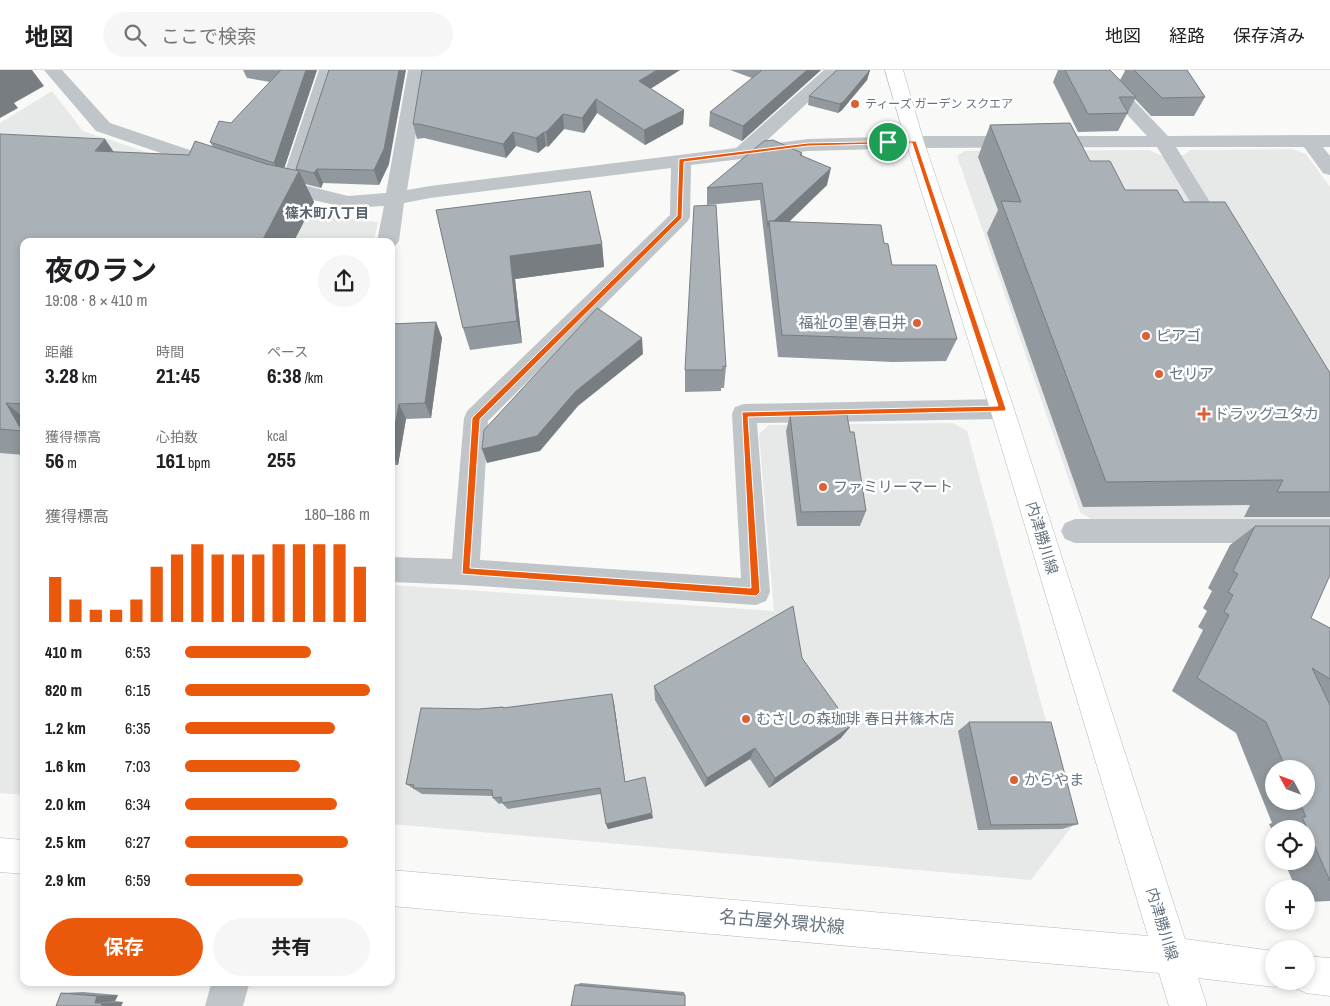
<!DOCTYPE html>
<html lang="ja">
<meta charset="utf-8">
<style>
:root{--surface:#fff;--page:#f6f6f6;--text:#202124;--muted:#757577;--line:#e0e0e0;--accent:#ea580c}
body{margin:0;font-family:"Archivo Narrow","Noto Sans JP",sans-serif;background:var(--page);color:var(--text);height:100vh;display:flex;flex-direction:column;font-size:19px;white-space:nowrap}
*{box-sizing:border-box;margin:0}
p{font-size:16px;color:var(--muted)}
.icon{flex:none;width:28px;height:28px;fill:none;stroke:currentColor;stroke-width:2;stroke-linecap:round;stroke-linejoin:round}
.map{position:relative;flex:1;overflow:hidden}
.sheet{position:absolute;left:20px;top:168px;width:375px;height:748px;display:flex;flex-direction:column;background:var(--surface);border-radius:10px;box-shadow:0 2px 8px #0003}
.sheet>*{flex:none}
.needle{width:32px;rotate:311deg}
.buttons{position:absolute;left:1265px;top:690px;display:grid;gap:10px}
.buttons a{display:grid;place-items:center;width:50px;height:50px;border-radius:50%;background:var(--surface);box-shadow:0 2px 8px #0003;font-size:25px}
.pin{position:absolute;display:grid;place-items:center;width:42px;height:42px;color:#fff;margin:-21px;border:2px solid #fff;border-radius:50%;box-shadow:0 1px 5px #0007}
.round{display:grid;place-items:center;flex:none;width:52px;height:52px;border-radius:26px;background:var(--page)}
.overview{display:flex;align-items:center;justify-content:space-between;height:85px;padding:0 25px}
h1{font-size:28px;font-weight:700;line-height:38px}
.stats{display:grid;grid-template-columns:repeat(3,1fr);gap:8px;height:85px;padding:5px 25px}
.stats div{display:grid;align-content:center}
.stats b{font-size:21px;font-weight:700}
.stats small{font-size:14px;font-weight:400}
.stats p{font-size:14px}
.chart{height:140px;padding:10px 25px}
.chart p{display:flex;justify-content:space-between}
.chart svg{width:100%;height:90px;margin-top:5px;stroke:var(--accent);stroke-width:6}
.action{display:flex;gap:10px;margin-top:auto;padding:10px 25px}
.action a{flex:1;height:58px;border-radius:30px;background:var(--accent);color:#fff;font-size:20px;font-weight:700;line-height:58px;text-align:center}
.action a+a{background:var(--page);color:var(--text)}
ul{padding:0 25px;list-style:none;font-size:16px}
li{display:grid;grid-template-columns:80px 60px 1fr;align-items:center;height:38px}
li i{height:12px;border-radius:6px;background:var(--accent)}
header{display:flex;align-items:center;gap:30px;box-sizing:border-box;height:70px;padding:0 25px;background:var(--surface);border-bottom:1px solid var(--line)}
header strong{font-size:24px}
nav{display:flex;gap:28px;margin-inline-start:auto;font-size:18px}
.search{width:350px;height:45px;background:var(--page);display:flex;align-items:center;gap:12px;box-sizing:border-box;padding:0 18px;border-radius:28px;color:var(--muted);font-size:19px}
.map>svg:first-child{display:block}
</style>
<header>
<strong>地図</strong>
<div class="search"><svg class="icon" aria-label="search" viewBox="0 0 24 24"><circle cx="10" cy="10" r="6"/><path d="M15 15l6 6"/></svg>ここで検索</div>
<nav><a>地図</a><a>経路</a><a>保存済み</a></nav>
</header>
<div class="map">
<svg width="1330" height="936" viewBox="0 0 1330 936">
<rect width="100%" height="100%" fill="#f9f9f7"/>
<!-- built -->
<g fill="#e7e8e8">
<path d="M52 21 83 61 340 147 378 152 374 171H24V725L0 723V53Z"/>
<path d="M1293 79 1306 84 1330 117V450L1096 452 1080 442 957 86 965 81 1149 80 1160 85H1184L1190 80Z"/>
<path d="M953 353 967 361 1074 754 1031 810 391 754V515L774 541 759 364 769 355Z"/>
</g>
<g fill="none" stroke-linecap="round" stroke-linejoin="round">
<defs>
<g id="major">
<path d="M885 0H903L924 72 1014 339 1185 869 1274 881V911L1287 912 1274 917 1198 908 1207 936H1169L1159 903 391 836V800L1148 866 990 339 906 72Z"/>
<path d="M0 768 24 770V804L0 802Z"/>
<path d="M1306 886 1330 888V926L1306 923 1293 917 1290 911H1306Z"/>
</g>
</defs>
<!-- major casing -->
<use href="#major" stroke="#b4b9bd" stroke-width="1"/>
<!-- minor -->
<g fill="#c0c5c9" fill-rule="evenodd">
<path d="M44 0H62L110 53 228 93 231 97 228 101 221 103 214 101 96 61Z"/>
<path d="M319 0H337L300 114 348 126 386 123 408 0H426L407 120 430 116 736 78 824 0H843L762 75 808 69 915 66H1147L1086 0H1105L1168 66 1330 65V77H1323L1330 86V105L1323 103 1304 77H1176L1229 163 1226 168 1219 170 1212 168 1157 77 915 78 808 81 691 95 690 147 687 152 488 351 480 490 741 508 732 344 735 337 744 334 1002 329 1011 332 1014 339 1011 346 1002 349 757 353 770 522 766 531 756 535 465 515 391 512V487L452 489 464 348 467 341 670 145 671 98 430 128 404 133 399 171 395 176 391 177V171H377L384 136 348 138 282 123 267 118 264 114 267 110 274 108 282 110Z"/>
<path d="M1075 449H1330V473H1075L1065 469 1061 461 1065 453Z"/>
<path d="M212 911H250L243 936H205Z"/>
</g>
<!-- major -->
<use href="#major" fill="#fff" fill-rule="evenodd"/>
</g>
<!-- wall -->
<g fill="#92999e" fill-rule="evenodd">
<path d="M243 0H317L284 98 296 101V99L389 94 379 115 323 113 321 118 305 114 314 132 294 171H24V385L0 383V64L114 82 189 85 213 77 210 72 231 53 270 12 247 8Z"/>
<path d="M680 0 650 19 684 40 683 54 645 75 597 43 584 63 564 59 548 77 546 76 538 83 516 76 506 88 424 68 417 69 413 54Z"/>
<path d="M730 0H821L742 71 709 56 710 42 752 8Z"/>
<path d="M870 0 867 10 842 40 838 43 808 35 809 26Z"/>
<path d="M1058 0H1110L1120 10 1125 1 1124 0H1187L1205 27 1194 46H1151L1135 29 1118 61 1078 62 1053 12Z"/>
<path d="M990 55 1090 91 1125 120 1184 132 1330 303V447H1244L1250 435 1083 437 987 163 998 140 978 87Z"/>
<path d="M802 83V86L827 115 789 152 884 173 892 195 957 269 946 291 893 292 778 287 760 130 707 135V118Z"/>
<path d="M436 140 602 174 604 197 515 209 522 273 470 280 463 258Z"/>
<path d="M436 252 442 268 431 348 406 349 398 395H391V254Z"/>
<path d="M726 297 724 318H721V321L685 322V300Z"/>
<path d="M790 345 850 362 866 441 860 456H797L786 361Z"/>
<path d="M1255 456 1311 548 1330 558V831L1306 832V819H1296L1284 791H1306V759H1274V765L1269 754 1272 753 1236 663 1172 621 1203 560 1198 557 1207 541 1203 538 1212 521 1208 518 1230 475ZM1274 699H1306V731H1274Z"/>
<path d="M802 588 841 668 769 718 750 689 705 717 655 630 654 616Z"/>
<path d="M614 633 625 712 653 748 608 759 606 754 601 724 508 739 502 733 499 734 493 728V726L422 724 406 714 479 639 503 637 504 638Z"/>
<path d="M969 652 1078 754 1062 759 978 760 958 661Z"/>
<path d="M581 913 684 922 685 925 575 915Z"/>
<path d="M83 922 118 925 115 931 123 932 121 936H56L61 923Z"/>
</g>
<!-- shaded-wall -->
<g fill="#777d81">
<path d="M0 0H32L44 16 14 33 18 38 0 48Z"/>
<path d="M306 0H317L281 108 274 93Z"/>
<path d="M399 0H406L389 94 379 115 374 100Z"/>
<path d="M657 0H680L639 26V11Z"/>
<path d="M807 0H821L742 71 743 56Z"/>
<path d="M870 0 867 10 842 40 838 43 840 34Z"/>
<path d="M596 29 597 43 584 63 582 48Z"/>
<path d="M684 40 683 54 645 75 644 60Z"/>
<path d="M563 44 564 59 548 77 546 62Z"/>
<path d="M513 62 516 76 506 88 503 74Z"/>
<path d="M544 62 546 76 538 83 536 68Z"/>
<path d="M105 69 126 100 95 81Z"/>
<path d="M831 98 827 115 771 169 769 155Z"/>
<path d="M317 99 323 113 321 118 314 103Z"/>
<path d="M299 101 314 132 294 171H262Z"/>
<path d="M602 174 604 197 515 209 522 273 517 251 510 186Z"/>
<path d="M436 252 442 268 431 348 425 333Z"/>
<path d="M642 268 643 284 578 336 540 381 487 393 482 379 576 321Z"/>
<path d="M6 333 24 348V363L22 361Z"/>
<path d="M399 334 406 349 398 395 391 382V377Z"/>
<path d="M612 624 614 633 626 718 625 712Z"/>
<path d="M851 656 841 668 769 718 775 708Z"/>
<path d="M755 678 750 689 705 717 707 708Z"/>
<path d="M652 743 653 748 608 759 606 754Z"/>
<path d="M118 925 115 931 95 933 97 926Z"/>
<path d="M123 932 121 936H101L102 933Z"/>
</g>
<!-- building -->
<g fill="#aab2b8" stroke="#777d81">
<path d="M281 0H306L274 93 210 72 219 51 231 53Z"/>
<path d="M329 0H399L384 79 374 100 317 99 314 103 296 99Z"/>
<path d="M422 0H657L639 11 684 40 644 60 596 29 582 48 563 44 546 62H544L536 68 513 62 503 74 419 54H413Z"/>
<path d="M762 0H807L743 56 710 42Z"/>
<path d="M837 0H870L844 31 840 34 809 26Z"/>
<path d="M1065 0H1110L1136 27H1119L1128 43 1088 44Z"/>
<path d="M1134 0H1187L1205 27 1162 28Z"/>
<path d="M1070 53 1090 91H1110L1125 120H1177L1184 132H1225L1330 303V422H1277L1283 410 1106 412 1001 131 1021 132 990 55Z"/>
<path d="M0 64 105 69 95 81 189 85 195 71 266 94 299 101 262 171H24V334L6 333 22 361 0 359Z"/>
<path d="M773 70 802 83 800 85 831 98 774 151H769L768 157 762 113 707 118 764 71Z"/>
<path d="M590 121 602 174 510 186 517 251 463 258 436 140Z"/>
<path d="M716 135 726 297 723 296V300H685L694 136Z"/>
<path d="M769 151 881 155 884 173 888 174 892 195H936L957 269H901L782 265Z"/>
<path d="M597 238 642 268 576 321 537 366 482 379 484 360Z"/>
<path d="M436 252 425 333 399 334 391 377V254Z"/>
<path d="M790 345H847L850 362H854L866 441 801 442Z"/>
<path d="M1255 456H1330V505L1311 548 1330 558V609L1312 598 1330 635V811L1302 747H1306L1299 731H1306V699H1286L1266 652 1197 608 1229 545 1224 542 1233 525 1228 522 1238 504 1233 501Z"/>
<path d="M793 536 802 588 851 656 775 708 755 678 707 708 654 616Z"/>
<path d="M612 624 625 712 645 707 652 743 606 754 600 718 502 733 501 727 493 728 492 720 413 718 414 715 406 714 421 638 479 639 503 637V638Z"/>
<path d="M969 652H1051L1078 754 991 755Z"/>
<path d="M575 915 685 925V936H571Z"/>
<path d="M61 923 97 926 95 933H102L101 936H56Z"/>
</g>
<!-- route -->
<path fill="#ea580c" stroke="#fff" fill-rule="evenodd" d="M916 71 1006 339 1005 341 748 347 760 522 756 526 462 504 472 348 677 146 679 89 808 73ZM912 73 998 336 742 342 751 518 470 498 480 349 682 148 684 92 808 76Z"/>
<!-- markers -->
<g fill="#db6135" stroke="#fff" stroke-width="2">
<circle cx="855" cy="34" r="5"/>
<circle cx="917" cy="253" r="5"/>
<circle cx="1146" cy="266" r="5"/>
<circle cx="1159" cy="304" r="5"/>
<path d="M1201.5 336.5h5v5h5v5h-5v5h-5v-5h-5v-5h5z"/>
<circle cx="823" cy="417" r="5"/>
<circle cx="746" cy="649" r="5"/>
<circle cx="1014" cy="710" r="5"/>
</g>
<g text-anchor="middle" stroke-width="5" stroke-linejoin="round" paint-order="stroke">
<!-- far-poi labels -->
<g font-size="12" fill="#667481" stroke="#fff" text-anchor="start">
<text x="865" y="38">ティーズ ガーデン スクエア</text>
</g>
<!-- far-neighbourhood labels -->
<g font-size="14" font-weight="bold" fill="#57626c" stroke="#fff">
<text x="327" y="148">篠木町八丁目</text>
</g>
<!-- poi labels -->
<g font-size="15" fill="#667481" stroke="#fff" text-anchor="start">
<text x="907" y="258" text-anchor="end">福祉の里 春日井</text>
<text x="1156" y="271">ピアゴ</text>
<text x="1169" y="309">セリア</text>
<text x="1214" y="349">ドラッグユタカ</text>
<text x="833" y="422">ファミリーマート</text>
<text x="756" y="654">むさしの森珈琲 春日井篠木店</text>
<text x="1024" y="715">からやま</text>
</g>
<!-- street labels -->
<g font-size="15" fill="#667481" stroke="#fff">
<text transform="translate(1042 468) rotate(73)" y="5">内津勝川線</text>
<text transform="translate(1162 854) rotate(73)" y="5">内津勝川線</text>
</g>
<!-- near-street labels -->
<g font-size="18" fill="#667481" stroke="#fff">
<text transform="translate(782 852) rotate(5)" y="6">名古屋外環状線</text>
</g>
</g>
</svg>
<div class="buttons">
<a><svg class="needle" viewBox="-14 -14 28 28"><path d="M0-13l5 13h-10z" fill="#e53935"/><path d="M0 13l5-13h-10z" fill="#757577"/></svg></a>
<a><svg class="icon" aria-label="locate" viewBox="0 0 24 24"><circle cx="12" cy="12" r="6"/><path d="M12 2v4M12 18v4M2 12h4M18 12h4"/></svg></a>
<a>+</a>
<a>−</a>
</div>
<div class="pin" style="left:888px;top:72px;background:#1e9e55"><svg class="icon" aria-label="arrive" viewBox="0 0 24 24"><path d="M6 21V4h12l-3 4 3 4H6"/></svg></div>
<section class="sheet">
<div class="overview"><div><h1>夜のラン</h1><p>19:08 · 8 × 410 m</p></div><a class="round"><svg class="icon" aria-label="share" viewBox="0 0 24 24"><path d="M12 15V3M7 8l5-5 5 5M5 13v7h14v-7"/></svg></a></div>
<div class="stats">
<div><p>距離</p><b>3.28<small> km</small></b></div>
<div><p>時間</p><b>21:45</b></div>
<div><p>ペース</p><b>6:38<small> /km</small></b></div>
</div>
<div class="stats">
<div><p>獲得標高</p><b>56<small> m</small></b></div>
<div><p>心拍数</p><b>161<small> bpm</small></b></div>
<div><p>kcal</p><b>255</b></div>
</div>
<div class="chart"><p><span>獲得標高</span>180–186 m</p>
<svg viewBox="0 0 160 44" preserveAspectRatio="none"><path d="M5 44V22M15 44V33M25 44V38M35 44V38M45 44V33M55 44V17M65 44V11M75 44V6M85 44V11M95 44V11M105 44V11M115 44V6M125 44V6M135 44V6M145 44V6M155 44V17"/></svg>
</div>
<ul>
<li><b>410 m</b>6:53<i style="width:68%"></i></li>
<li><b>820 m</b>6:15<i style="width:100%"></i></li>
<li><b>1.2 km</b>6:35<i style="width:81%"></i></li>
<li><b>1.6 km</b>7:03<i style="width:62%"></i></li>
<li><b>2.0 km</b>6:34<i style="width:82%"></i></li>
<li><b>2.5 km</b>6:27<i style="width:88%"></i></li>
<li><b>2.9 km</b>6:59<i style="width:64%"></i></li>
</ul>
<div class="action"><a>保存</a><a>共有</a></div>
</section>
</div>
